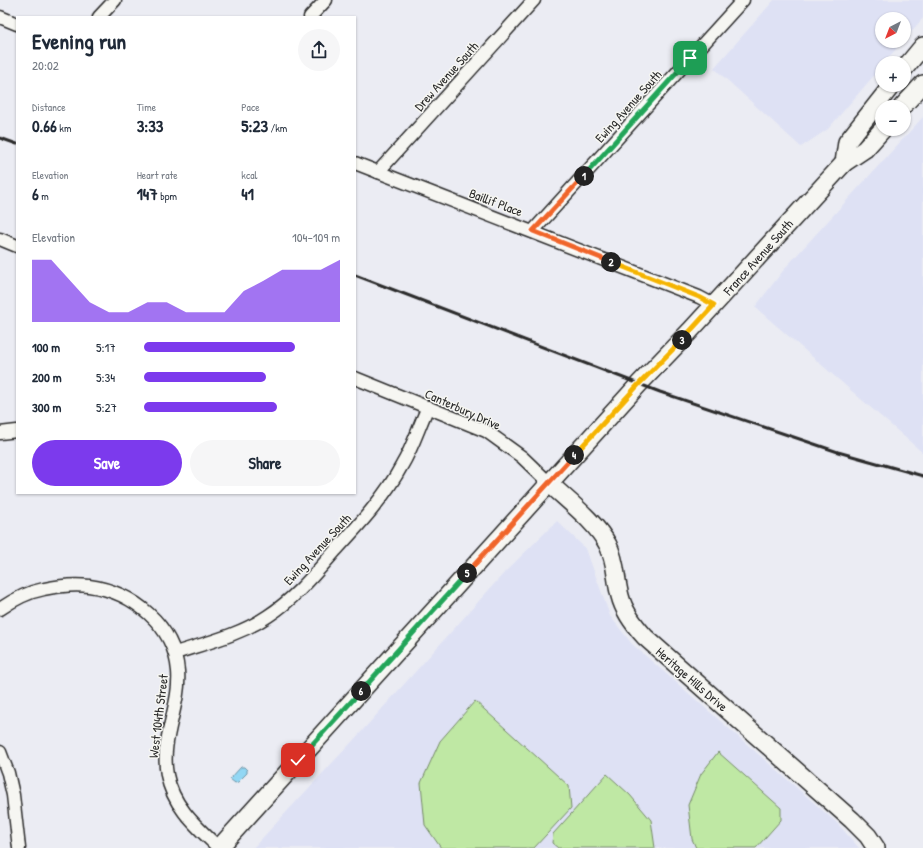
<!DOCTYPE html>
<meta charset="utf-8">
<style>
:root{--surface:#fff;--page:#f6f6f7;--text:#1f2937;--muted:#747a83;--accent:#7c3aed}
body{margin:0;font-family:"Patrick Hand",sans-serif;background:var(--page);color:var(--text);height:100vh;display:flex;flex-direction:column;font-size:15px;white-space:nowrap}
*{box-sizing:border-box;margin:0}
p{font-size:13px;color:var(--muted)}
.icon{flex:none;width:22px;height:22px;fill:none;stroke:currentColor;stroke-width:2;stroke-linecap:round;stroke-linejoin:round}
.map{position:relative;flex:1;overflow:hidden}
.side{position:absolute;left:16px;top:16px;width:340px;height:478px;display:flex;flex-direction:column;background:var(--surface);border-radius:0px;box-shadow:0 1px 3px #0004}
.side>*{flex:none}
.needle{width:26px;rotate:222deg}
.tools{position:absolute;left:875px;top:12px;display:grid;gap:8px}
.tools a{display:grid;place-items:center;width:36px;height:36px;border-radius:50%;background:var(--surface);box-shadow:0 1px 3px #0004;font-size:20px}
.pin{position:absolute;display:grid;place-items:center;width:34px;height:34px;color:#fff;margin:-17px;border-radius:8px;box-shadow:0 2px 6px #0006}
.km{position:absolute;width:20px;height:20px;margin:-10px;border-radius:50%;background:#222;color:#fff;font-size:11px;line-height:20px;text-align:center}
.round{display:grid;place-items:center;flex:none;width:42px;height:42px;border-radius:21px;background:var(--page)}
.overview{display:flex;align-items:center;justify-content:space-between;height:68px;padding:0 16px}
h1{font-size:22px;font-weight:800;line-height:30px}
.metrics{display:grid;grid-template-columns:repeat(3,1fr);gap:6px;height:68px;padding:4px 16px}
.metrics div{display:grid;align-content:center}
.metrics b{font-size:17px;font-weight:800}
.metrics small{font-size:11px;font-weight:400}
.metrics p{font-size:11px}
.chart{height:112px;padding:8px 16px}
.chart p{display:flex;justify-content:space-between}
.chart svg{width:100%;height:72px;margin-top:4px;fill:var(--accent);opacity:.7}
.button{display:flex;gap:8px;margin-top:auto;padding:8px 16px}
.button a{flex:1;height:46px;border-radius:24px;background:var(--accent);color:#fff;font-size:16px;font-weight:800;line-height:46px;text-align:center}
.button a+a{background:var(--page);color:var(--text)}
ul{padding:0 16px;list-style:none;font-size:13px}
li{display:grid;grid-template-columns:64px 48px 1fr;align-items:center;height:30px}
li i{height:10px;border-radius:5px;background:var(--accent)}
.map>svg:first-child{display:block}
</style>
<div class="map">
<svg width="923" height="848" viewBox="0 0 923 848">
<rect width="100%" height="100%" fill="#ebecf3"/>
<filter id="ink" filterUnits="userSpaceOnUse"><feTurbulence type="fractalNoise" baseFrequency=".025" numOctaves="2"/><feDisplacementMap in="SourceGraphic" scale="8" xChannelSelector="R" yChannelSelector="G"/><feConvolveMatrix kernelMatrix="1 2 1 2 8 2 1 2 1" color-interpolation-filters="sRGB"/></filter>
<g filter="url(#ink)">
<!-- built -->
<g fill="#dee1f4">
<path d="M774 0H923V18L904 40V19H882V41H903L884 63H882V66L828 129 801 147 714 68Z"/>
<path d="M923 117V453L755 307 786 267Z"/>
<path d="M557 521 586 549 610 616 632 644 837 823 859 848H253L362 731 505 572Z"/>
</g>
<!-- green -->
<g fill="#bfe8a4" stroke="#758a68">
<path d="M475 701 569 786 571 808 534 848H441L425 825 421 783 440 741Z"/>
<path d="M718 752 781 808V820L756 848H696L692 839 688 805 701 774Z"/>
<path d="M607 774 630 795 651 820 655 848H558L552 843 553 834Z"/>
</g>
<!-- water -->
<path fill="#92d7f4" stroke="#6992a4" d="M241 767H244L247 770V773L238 782 235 783 230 779Z"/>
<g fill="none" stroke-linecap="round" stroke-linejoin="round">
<defs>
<g id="street">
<path d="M0 17 17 24"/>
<path d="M99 17 115 0"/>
<path d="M310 17 326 0"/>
<path d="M355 163 699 297 714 305"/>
<path d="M378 172 534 0"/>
<path d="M533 231 743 0"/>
<path d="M0 239 17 246"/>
<path d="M355 378 486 431 522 457 549 483"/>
<path d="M0 433 17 431"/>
<path d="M0 609C13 600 28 592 44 589 58 586 74 584 89 586 133 592 174 625 178 671 181 706 160 738 167 775 173 807 197 827 219 848"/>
<path d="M175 653C206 643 240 635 268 616 294 599 314 575 335 551 359 525 385 497 402 465 413 447 419 426 428 407"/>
<path d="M0 752 8 773 13 795 19 848"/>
</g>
<g id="secondary">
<path d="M904 69 923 46"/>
<path d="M902 107 923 84"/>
<path d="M844 163 847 142 892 85"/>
<path d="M549 483C568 501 596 522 608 545 617 564 615 578 620 596 624 612 634 625 645 637L852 820 868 836 876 848"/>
<path d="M219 848 639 384 690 331 844 163 865 149 883 129"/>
</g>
</defs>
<!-- street casing -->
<use href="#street" stroke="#2b2b2b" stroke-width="15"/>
<!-- secondary casing -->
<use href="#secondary" stroke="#2b2b2b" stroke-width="20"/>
<!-- street -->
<use href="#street" stroke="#f6f6f2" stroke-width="12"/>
<!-- secondary -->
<use href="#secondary" stroke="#f6f6f2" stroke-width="17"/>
<!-- rail -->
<g stroke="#2b2b2b" stroke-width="3">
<path d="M0 138 17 144"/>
<path d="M355 275 660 392 838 452 923 476"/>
</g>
</g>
</g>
<g fill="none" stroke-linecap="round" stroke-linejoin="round" filter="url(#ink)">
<defs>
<path id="split-1" d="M584 176 690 58"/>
<path id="split-2" d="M584 176 533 231 611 262"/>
<path id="split-3" d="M611 262 699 297 714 305 682 340"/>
<path id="split-4" d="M574 455 639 384 682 340"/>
<path id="split-5" d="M467 573 574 455"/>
<path id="split-6" d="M361 691 467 573"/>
<path id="split-7" d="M298 760 361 691"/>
</defs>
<!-- split-1 casing -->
<use href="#split-1" stroke="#fff" stroke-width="8"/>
<!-- split-2 casing -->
<use href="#split-2" stroke="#fff" stroke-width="8"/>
<!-- split-3 casing -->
<use href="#split-3" stroke="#fff" stroke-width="8"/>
<!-- split-4 casing -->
<use href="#split-4" stroke="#fff" stroke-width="8"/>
<!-- split-5 casing -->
<use href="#split-5" stroke="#fff" stroke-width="8"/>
<!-- split-6 casing -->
<use href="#split-6" stroke="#fff" stroke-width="8"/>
<!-- split-7 casing -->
<use href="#split-7" stroke="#fff" stroke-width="8"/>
<!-- split-1 -->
<use href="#split-1" stroke="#22a559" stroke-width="5"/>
<!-- split-2 -->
<use href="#split-2" stroke="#f0652b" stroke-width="5"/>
<!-- split-3 -->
<use href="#split-3" stroke="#f5b400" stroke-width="5"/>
<!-- split-4 -->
<use href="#split-4" stroke="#f5b400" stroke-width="5"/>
<!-- split-5 -->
<use href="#split-5" stroke="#f0652b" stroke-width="5"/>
<!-- split-6 -->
<use href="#split-6" stroke="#22a559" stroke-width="5"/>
<!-- split-7 -->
<use href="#split-7" stroke="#22a559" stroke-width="5"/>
</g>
<g text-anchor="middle" stroke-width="3" stroke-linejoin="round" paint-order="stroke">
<!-- street labels -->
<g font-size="13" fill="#2b2b2b" stroke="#f6f6f2">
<text transform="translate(446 76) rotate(-48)" y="5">Drew Avenue South</text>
<text transform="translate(628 106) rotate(-48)" y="5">Ewing Avenue South</text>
<text transform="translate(496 202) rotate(21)" y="5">Baillif Place</text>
<text transform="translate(758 257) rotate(-48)" y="5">France Avenue South</text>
<text transform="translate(463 409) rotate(24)" y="5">Canterbury Drive</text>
<text transform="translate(317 549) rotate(-47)" y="5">Ewing Avenue South</text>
<text transform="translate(692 679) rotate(41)" y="5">Heritage Hills Drive</text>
<text transform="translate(158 716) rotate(-83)" y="5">West 104th Street</text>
</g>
</g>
</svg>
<div class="tools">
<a><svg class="needle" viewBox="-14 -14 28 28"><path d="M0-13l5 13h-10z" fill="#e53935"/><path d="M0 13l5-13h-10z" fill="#747a83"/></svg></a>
<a>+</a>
<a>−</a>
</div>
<div class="pin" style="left:690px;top:58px;background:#1e9e55"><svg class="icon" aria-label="arrive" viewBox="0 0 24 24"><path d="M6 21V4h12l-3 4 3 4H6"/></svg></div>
<div class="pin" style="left:298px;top:760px;background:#d93025"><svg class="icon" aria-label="check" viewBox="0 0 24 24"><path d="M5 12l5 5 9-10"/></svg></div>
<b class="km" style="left:584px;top:176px">1</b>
<b class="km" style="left:611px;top:262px">2</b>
<b class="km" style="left:682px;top:340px">3</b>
<b class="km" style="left:574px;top:455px">4</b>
<b class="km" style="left:467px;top:573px">5</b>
<b class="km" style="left:361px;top:691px">6</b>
<section class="side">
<div class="overview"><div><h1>Evening run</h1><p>20:02</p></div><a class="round"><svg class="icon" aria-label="share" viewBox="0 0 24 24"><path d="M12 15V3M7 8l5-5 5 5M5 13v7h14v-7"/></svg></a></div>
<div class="metrics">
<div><p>Distance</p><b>0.66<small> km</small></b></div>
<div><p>Time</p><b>3:33</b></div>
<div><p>Pace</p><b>5:23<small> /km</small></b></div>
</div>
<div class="metrics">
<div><p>Elevation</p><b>6<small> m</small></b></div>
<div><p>Heart rate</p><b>147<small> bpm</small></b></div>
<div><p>kcal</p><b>41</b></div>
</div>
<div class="chart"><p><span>Elevation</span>104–109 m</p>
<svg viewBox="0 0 160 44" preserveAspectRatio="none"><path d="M0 44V6L10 6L20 19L30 32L40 38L50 38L60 32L70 32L80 38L90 38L100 38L110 25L120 19L130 12L140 12L150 12L160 6V44z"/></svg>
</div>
<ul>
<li><b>100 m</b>5:17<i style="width:77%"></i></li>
<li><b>200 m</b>5:34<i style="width:62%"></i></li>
<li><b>300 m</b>5:27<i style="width:68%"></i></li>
</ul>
<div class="button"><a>Save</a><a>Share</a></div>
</section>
</div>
